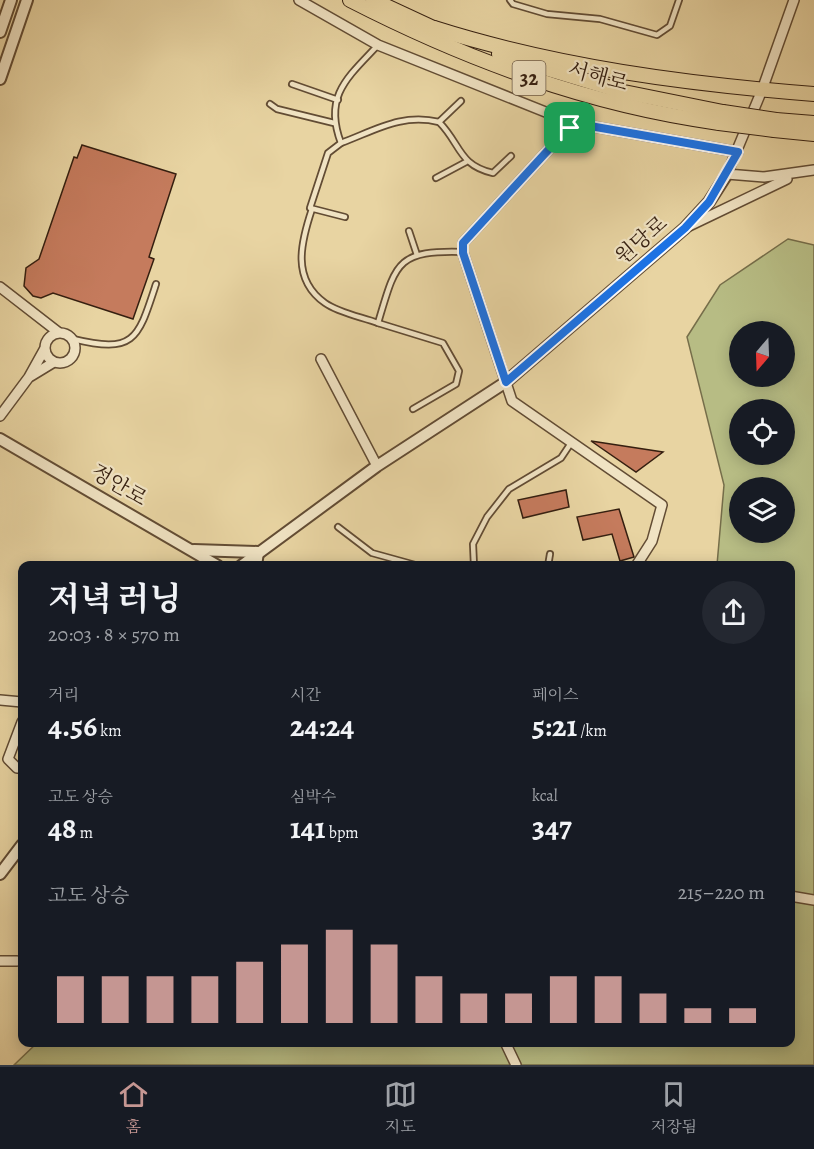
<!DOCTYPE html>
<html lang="ko">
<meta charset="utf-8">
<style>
:root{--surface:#171b24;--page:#242831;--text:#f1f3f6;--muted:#9ea1a6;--line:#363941;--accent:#c59692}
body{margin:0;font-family:Alegreya,"Noto Serif KR",serif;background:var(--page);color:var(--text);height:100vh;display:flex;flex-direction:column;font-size:22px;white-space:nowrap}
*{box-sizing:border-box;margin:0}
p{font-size:20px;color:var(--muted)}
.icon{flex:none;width:33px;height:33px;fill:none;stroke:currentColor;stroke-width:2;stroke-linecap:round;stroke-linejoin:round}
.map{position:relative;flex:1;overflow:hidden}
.panel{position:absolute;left:18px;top:561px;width:777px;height:486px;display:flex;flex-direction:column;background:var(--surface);border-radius:12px;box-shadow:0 3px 15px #0003}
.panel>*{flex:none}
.needle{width:39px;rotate:199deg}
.controls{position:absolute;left:729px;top:321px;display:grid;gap:12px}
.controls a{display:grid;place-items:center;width:66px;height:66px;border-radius:50%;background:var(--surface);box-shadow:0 3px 15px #0003;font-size:30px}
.pin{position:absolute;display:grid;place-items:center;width:51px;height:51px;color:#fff;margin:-26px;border-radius:12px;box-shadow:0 3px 9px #0006}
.round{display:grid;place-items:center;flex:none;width:63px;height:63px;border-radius:32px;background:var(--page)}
.overview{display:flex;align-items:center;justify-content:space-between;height:102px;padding:0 30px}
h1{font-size:33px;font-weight:700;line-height:45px}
.metrics{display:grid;grid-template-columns:repeat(3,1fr);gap:9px;height:102px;padding:6px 30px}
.metrics div{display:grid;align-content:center}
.metrics b{font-size:30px;font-weight:700}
.metrics small{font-size:16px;font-weight:400}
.metrics p{font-size:16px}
.chart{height:168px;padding:12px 30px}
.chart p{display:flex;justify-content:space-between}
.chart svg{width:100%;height:108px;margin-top:6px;stroke:var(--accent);stroke-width:6}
.dock{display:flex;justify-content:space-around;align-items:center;height:84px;border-top:2px solid var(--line);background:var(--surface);font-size:16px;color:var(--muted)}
.dock a{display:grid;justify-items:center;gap:3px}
.dock .active{color:var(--accent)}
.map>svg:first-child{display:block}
</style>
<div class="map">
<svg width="814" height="1065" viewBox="0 0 814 1065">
<rect width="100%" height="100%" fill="#e8d4a2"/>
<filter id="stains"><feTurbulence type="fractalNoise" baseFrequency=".00333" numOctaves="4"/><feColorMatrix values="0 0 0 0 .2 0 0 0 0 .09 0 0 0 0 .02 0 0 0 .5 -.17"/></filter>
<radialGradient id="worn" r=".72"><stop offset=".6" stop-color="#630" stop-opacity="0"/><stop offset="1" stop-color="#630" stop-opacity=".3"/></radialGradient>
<!-- green -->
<path fill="#b7bc84" stroke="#766e4a" stroke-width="1.5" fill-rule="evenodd" d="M788 239 814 245V1065H14L38 1042H790V566L717 565 724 485 687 337 720 285ZM740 332H784V376H740ZM740 410H784V454H740ZM740 488H784V532H740Z"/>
<!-- building -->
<g fill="#c57b5d" stroke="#351f10" stroke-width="1.5">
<path d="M82 145 176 174 149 257 154 259 133 319 53 293 41 298 33 296 24 286 26 268 39 259 74 157 77 158Z"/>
<path d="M591 441 663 452 636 472Z"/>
<path d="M566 490 569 507 523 518 518 500Z"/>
<path d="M619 509 634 557 620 561 612 534 583 540 577 517Z"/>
</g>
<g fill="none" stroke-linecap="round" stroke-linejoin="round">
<defs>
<g id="service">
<path d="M510 0 513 4 547 14 600 19 657 35 670 26 679 0"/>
<path d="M292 84 338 100"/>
<path d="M270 104 277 109 334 123"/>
<path d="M439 122 461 101"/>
<path d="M341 143C376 130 402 113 439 122 461 144 458 165 493 173L511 156"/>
<path d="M436 178 466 162"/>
<path d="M312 209C301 242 291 279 325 303 339 313 362 317 378 323"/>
<path d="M345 217 310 208 328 153 341 143C323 96 348 77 378 45"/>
<path d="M409 231 417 255"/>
<path d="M73 339C135 354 138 339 156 284"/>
<path d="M413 409 456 384 459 371 443 343 378 323C396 263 396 250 463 252"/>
<path d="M338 527 372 553 419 566"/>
<path d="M474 566 473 544 487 517 509 489 561 458 571 443"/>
<path d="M548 566 550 554"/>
</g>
<g id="minor">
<path d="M299 0 378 45 573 123 738 152"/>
<path d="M794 0 762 90 727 174 764 177 814 170"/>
<path d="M573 123 463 243V253L512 401 662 505 652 541 636 566"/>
<path d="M689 226 787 179"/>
<path d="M0 287 58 332"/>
<circle cx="60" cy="348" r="15"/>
<path d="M321 359 377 466"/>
<path d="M31 376 54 362"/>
<path d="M0 416 29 377 44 350"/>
<path d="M0 700 22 702"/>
<path d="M22 722 8 759 17 768H22"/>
<path d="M790 896 814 900"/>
<path d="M0 961H17"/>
<path d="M505 1042 516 1065"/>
</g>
<g id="tertiary">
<path d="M0 32 11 0"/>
<path d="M0 79 27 0"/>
<path d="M0 439 218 566"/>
<path d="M194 550 258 552 256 566"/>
<path d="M241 566 377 466 506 382 685 228 709 202 727 174"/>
<path d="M0 874 22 845"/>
</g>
<g id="primary">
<path d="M350 0C467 60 588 105 719 123"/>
<path d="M373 0 442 32"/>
<path d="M434 28C557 67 686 84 814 94"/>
<path d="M499 54 624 92 723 112"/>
<path d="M776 120 814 123"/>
<path d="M774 130 814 134"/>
</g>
</defs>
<!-- service casing -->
<use href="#service" stroke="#624c34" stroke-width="8"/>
<!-- minor casing -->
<use href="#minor" stroke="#624c34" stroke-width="12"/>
<!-- tertiary casing -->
<use href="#tertiary" stroke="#624c34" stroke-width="14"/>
<!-- primary casing -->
<use href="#primary" stroke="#351f10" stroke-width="16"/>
<!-- service -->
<use href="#service" stroke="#f0e3c3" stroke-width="4.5"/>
<!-- minor -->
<use href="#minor" stroke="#f0e3c3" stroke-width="9"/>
<!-- tertiary -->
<use href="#tertiary" stroke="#f0e3c3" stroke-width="10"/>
<!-- primary -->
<use href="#primary" stroke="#e8d4a2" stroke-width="14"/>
<defs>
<g id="primary-bridge">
<path d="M723 112 776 120"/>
<path d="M719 123 774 130"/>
</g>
</defs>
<!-- primary-bridge casing -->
<use href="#primary-bridge" stroke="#351f10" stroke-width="16" stroke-linecap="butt"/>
<!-- primary-bridge -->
<use href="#primary-bridge" stroke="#e8d4a2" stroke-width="14"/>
</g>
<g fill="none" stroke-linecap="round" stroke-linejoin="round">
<defs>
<path id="route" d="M573 123 738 152 709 202 685 228 506 382 463 253V243Z"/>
</defs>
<!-- route casing -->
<use href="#route" stroke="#fff" stroke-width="12"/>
<!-- route -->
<use href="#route" stroke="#1a73e8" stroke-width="8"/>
</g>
<g text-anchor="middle" stroke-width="4.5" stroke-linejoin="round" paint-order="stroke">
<!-- shield labels -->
<rect fill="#f0e3c3" stroke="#6d5a46" stroke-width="1.5" x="512.5" y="61" width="33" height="34" rx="4.5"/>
<g font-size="20" font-weight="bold" fill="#351f10">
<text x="529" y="85">32</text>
</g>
<!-- street labels -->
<g font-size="21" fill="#351f10" stroke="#f0e3c3">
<text transform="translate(598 76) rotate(15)" y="7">서해로</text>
<text transform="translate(641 240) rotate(-41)" y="7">원당로</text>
<text transform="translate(119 485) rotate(30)" y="7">정안로</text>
</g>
</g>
<rect width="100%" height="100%" filter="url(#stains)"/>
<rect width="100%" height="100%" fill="url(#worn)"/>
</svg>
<div class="controls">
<a><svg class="needle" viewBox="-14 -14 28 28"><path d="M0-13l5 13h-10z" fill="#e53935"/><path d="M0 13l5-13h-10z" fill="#9ea1a6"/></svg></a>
<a><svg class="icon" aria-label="locate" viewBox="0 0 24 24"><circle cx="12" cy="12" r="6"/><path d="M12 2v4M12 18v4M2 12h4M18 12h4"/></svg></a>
<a><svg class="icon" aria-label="layers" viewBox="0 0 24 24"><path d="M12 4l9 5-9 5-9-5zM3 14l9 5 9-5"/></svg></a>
</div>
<div class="pin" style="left:570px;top:128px;background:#1e9e55"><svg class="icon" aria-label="arrive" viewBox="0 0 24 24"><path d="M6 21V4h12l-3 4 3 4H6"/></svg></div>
<section class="panel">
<div class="overview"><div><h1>저녁 러닝</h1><p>20:03 · 8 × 570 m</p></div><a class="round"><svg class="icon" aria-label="share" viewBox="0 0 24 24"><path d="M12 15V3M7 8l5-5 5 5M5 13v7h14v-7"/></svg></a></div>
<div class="metrics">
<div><p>거리</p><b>4.56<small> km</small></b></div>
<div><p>시간</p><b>24:24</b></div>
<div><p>페이스</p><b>5:21<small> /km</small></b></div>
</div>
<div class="metrics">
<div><p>고도 상승</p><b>48<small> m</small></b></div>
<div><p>심박수</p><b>141<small> bpm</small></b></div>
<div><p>kcal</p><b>347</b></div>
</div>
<div class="chart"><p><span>고도 상승</span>215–220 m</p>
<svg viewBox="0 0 160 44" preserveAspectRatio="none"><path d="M5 44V25M15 44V25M25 44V25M35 44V25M45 44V19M55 44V12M65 44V6M75 44V12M85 44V25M95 44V32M105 44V32M115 44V25M125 44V25M135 44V32M145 44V38M155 44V38"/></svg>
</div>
</section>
</div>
<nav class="dock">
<a class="active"><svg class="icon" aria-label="home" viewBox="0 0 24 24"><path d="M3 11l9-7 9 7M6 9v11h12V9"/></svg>홈</a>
<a><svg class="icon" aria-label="map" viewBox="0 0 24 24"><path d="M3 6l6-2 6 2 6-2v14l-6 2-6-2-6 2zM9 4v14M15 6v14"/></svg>지도</a>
<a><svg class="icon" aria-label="saved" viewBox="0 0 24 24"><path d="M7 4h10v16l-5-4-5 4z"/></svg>저장됨</a>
</nav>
